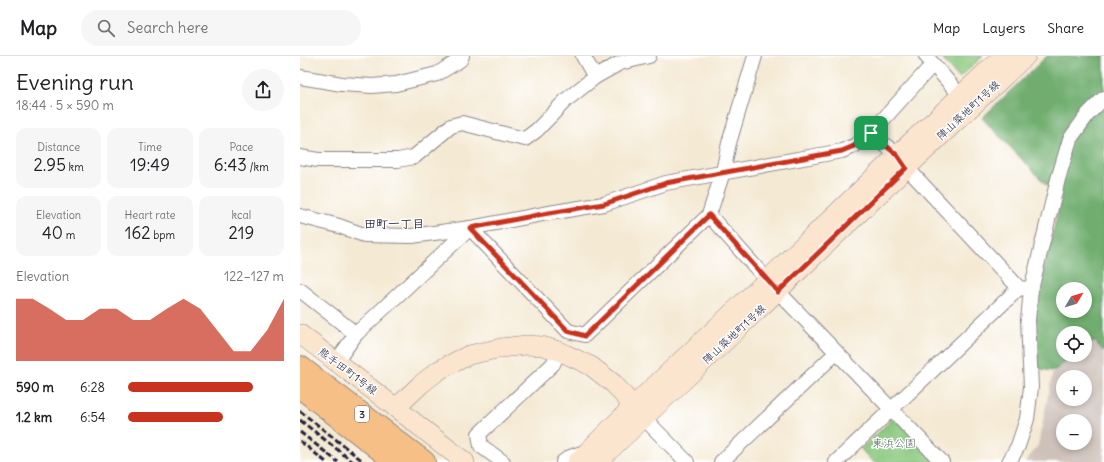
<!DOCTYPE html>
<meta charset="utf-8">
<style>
:root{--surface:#fff;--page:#f6f6f6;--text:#202124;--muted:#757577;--line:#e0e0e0;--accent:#c8321e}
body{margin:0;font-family:Delius,"Klee One",sans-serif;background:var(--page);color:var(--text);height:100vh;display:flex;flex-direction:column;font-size:15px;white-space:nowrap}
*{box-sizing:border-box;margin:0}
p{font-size:13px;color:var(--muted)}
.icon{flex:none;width:22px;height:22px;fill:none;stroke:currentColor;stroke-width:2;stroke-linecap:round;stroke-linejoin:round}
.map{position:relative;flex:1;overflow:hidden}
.side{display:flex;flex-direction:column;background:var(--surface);width:300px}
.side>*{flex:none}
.needle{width:26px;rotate:52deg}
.buttons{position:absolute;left:756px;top:226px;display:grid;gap:8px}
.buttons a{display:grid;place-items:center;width:36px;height:36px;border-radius:50%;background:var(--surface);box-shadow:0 2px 6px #0003;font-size:20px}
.pin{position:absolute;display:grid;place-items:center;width:34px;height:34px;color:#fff;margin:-17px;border-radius:8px;box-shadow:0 2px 6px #0006}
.round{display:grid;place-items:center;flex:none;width:42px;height:42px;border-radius:21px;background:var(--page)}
.overview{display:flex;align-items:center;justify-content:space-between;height:68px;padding:0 16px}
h1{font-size:22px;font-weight:600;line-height:30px}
.figures{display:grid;grid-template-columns:repeat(3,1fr);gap:6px;height:68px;padding:4px 16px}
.figures div{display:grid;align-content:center;border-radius:10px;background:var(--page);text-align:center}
.figures b{font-size:17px;font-weight:600}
.figures small{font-size:11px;font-weight:400}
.figures p{font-size:11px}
.chart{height:112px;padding:8px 16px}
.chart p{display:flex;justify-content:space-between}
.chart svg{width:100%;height:72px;margin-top:4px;fill:var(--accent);opacity:.7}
ul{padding:0 16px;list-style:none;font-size:13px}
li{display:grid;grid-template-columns:64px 48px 1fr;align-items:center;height:30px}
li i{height:10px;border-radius:5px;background:var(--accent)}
header{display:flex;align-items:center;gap:24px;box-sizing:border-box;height:56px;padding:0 20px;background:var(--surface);border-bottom:1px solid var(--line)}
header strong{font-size:19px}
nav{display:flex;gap:22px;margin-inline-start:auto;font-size:14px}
.search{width:280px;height:36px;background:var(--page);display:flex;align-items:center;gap:10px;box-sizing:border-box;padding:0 14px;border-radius:22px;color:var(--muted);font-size:15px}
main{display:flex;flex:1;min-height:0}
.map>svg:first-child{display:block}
</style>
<header>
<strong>Map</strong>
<div class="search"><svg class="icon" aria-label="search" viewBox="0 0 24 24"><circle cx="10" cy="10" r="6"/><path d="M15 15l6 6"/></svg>Search here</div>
<nav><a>Map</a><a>Layers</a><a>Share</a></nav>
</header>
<main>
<section class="side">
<div class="overview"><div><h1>Evening run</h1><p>18:44 · 5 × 590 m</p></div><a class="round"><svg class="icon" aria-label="share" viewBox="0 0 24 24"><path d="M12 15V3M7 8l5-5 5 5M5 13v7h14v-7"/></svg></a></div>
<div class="figures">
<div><p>Distance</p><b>2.95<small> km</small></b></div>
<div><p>Time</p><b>19:49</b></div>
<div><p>Pace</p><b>6:43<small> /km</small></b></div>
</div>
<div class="figures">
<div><p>Elevation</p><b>40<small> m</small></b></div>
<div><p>Heart rate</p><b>162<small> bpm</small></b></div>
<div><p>kcal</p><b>219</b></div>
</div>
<div class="chart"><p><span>Elevation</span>122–127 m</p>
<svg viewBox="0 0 160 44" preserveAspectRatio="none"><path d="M0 44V6L10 6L20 12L30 19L40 19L50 12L60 12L70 19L80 19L90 12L100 6L110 12L120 25L130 38L140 38L150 25L160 6V44z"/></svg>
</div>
<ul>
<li><b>590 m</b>6:28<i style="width:80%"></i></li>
<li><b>1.2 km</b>6:54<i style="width:61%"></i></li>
</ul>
</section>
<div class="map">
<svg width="804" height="406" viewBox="0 0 804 406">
<rect width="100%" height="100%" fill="#fff"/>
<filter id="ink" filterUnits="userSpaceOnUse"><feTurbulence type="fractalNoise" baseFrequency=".025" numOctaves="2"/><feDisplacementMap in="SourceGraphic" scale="8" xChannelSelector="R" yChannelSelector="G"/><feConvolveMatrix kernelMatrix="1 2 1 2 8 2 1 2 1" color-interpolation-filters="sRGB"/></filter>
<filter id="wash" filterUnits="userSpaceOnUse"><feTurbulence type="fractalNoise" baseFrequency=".012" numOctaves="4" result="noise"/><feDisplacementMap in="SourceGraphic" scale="16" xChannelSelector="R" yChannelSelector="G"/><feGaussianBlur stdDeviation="0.9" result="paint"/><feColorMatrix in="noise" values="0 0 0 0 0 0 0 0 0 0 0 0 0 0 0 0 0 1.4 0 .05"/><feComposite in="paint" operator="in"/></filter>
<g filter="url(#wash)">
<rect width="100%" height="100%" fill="#f4e9d3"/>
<!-- industrial -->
<path fill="#cec1ba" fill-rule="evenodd" d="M795 284 804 296V406H726L738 389 753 315 775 299H785V291ZM763 321H785V343H763ZM763 365H785V387H763Z"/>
<!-- green -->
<g fill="#8bc97f" stroke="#56765d">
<path d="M640 0H683L659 22Z"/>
<path d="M595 361 637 406H573L561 393Z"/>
</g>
<!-- forest -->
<path fill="#70ad6e" stroke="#496854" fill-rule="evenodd" d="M747 0H804V296L795 285 785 291V277H763V299H775L753 315 739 313 734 264 738 235 761 144 682 62ZM763 233H785V255H763Z"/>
</g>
<g filter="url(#ink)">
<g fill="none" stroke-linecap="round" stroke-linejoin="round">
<defs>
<g id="street">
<path d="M283 0 295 21"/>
<path d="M626 0 666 46"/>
<path d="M0 21 42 28 72 30 96 28 137 18 160 4 162 0"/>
<path d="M571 77 597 99 607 112 719 232 729 233"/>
<path d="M0 101 18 104H98L114 101 151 70 162 67 212 80 225 83 237 74 266 44 295 21 320 7 349 0"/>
<path d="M409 159 467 224 642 406"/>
<path d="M0 160 39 170 64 179 112 180 170 172 243 158 304 148 366 127 542 95 554 90 571 77 633 8"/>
<path d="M0 234 56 278"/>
<path d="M36 306 56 278 170 172 268 275 285 279 409 159 423 116 429 87 455 0"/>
<path d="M337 355 387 406"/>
<path d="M203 406 181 390 179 378 253 308 259 295"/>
<path d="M263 406 270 401 287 395"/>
<path d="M421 406 536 297"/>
<path d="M536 406 719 232"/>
<path d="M709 406 718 390 727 363 731 331 728 264 731 234 758 123 770 83 788 58 804 42"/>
</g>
<g id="secondary">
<path d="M0 278 96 352 165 406"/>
<path d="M96 352 120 329 139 314 169 299 201 292 226 289 242 290 259 295 291 310 314 328 333 350"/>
<path d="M277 406 333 350 467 224 597 99 703 0"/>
<path d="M297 406C441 272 581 134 726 0"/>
</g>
<g id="highway">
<path d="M0 311 124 406"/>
<path d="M0 331 96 406"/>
</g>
</defs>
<!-- street casing -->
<use href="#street" stroke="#8b8687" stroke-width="16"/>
<!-- secondary casing -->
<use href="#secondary" stroke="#8b8687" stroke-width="20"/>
<!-- highway casing -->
<use href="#highway" stroke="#8b8687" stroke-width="24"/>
<!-- street -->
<use href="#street" stroke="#fff" stroke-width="14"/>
<!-- secondary -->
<use href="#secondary" stroke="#fbe5cf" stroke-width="19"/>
<!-- highway -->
<use href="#highway" stroke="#f5bf86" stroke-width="22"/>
<!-- rail -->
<g stroke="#22223b" stroke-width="3" stroke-dasharray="6 3" stroke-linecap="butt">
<path d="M0 355 64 406"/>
<path d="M0 364 53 406"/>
<path d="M0 376 38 406"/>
<path d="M0 385 26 406"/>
</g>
</g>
</g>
<g fill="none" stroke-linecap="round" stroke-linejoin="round" filter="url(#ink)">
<defs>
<path id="route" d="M571 77 597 99 606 112 478 236 409 159 285 280 268 275 170 172 243 158 304 148 366 127 542 95 554 90Z"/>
</defs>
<!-- route casing -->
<use href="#route" stroke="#fff" stroke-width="8"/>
<!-- route -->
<use href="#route" stroke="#c8321e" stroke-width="5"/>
</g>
<g text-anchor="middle" stroke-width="3" stroke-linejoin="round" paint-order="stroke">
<!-- shield labels -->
<rect fill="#fff" stroke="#646476" stroke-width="1" x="55" y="350" width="14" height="16" rx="3"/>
<g font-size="10" font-weight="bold" fill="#22223b">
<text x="62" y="362">3</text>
</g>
<!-- street labels -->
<g font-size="11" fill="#22223b" stroke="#fff">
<text transform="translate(668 54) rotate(-43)" y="4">陣山築地町1号線</text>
<text transform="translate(434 278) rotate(-43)" y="4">陣山築地町1号線</text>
<text transform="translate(48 315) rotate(37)" y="4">熊手田町1号線</text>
</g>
<!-- park labels -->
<g font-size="11" fill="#475c53" stroke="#fff">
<text x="594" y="391">東浜公園</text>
</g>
<!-- neighbourhood labels -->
<g font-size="12" font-weight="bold" fill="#22223b" stroke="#fff">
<text x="94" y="172">田町一丁目</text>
</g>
</g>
</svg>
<div class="buttons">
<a><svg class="needle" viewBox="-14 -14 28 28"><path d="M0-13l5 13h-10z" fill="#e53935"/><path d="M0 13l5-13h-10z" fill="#757577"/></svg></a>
<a><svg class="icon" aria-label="locate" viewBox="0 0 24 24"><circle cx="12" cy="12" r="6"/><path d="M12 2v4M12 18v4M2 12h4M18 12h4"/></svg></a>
<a>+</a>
<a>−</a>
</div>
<div class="pin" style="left:571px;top:77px;background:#1e9e55"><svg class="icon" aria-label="arrive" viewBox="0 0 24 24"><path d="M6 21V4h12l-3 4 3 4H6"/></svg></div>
</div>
</main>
